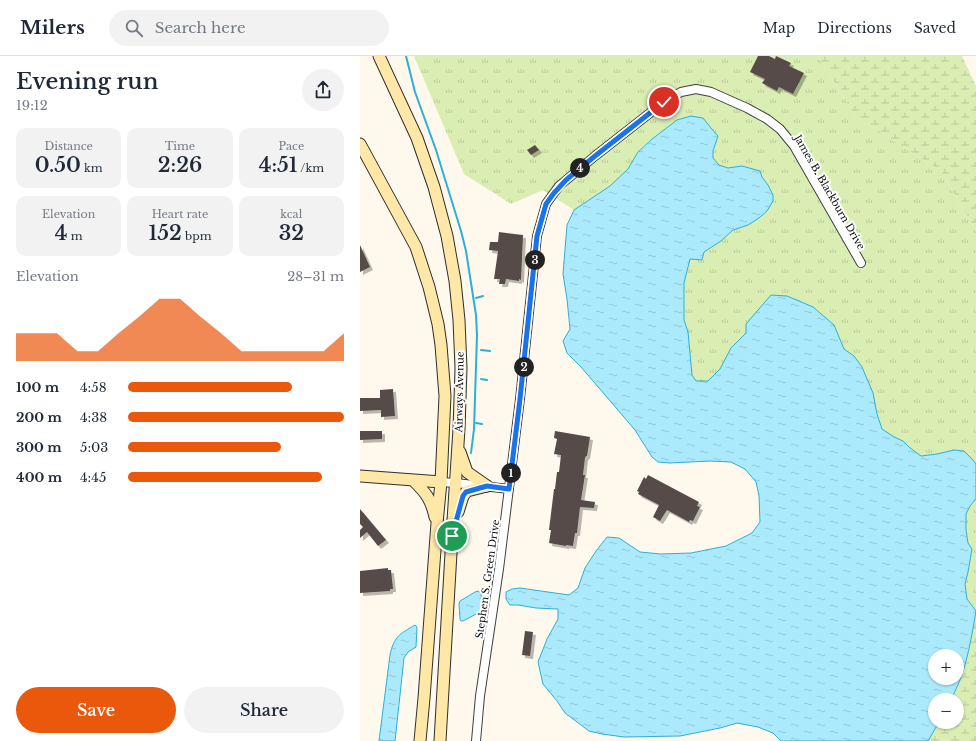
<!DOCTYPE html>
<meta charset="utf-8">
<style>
:root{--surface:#fff;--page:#f2f2f3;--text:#1f2937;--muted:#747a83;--line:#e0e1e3;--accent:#ea580c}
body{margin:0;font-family:"Libre Baskerville",serif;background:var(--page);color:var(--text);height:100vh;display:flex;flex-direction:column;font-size:15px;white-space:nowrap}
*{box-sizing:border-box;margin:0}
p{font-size:13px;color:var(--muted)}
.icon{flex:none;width:22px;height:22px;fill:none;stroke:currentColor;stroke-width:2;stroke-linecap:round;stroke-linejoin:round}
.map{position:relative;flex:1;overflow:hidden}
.sheet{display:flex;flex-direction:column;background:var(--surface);width:360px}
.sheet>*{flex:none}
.buttons{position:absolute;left:568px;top:593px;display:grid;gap:8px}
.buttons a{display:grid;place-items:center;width:36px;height:36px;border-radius:50%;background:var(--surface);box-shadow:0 1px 3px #0004;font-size:20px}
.pin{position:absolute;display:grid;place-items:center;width:34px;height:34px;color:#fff;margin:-17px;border:2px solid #fff;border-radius:50%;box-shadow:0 1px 4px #0007}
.km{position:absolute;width:20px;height:20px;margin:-10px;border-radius:50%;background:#222;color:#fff;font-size:11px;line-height:20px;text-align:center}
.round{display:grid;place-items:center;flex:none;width:42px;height:42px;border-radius:21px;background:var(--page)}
.overview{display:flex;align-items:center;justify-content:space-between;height:68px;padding:0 16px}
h1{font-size:22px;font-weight:600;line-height:30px}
.figures{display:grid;grid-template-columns:repeat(3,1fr);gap:6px;height:68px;padding:4px 16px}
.figures div{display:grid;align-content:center;border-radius:10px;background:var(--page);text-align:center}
.figures b{font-size:20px;font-weight:600}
.figures small{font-size:11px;font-weight:400}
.figures p{font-size:11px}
.chart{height:112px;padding:8px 16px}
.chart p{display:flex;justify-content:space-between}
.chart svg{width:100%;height:72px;margin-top:4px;fill:var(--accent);opacity:.7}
.primary-button{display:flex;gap:8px;margin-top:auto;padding:8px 16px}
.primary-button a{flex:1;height:46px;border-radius:24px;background:var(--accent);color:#fff;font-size:16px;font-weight:600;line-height:46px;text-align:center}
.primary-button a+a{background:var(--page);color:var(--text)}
ul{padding:0 16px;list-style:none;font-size:13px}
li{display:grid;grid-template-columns:64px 48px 1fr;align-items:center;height:30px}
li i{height:10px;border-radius:5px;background:var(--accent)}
header{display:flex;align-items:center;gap:24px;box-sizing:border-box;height:56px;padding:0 20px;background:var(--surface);border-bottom:1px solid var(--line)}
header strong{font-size:19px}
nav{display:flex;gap:22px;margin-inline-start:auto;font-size:14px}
.search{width:280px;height:36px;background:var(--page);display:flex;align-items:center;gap:10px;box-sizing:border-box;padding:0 14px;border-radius:22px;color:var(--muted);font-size:15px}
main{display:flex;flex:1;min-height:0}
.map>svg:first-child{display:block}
</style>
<header>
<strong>Milers</strong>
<div class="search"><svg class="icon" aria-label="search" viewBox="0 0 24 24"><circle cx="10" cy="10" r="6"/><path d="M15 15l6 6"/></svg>Search here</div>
<nav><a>Map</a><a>Directions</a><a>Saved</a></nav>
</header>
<main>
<section class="sheet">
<div class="overview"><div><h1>Evening run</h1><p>19:12</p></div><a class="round"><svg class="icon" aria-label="share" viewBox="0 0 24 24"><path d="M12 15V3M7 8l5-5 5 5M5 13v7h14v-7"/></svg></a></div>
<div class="figures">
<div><p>Distance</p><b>0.50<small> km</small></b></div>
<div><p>Time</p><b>2:26</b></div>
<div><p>Pace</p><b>4:51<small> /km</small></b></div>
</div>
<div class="figures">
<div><p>Elevation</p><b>4<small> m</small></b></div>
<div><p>Heart rate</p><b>152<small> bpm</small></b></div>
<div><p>kcal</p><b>32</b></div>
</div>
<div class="chart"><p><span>Elevation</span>28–31 m</p>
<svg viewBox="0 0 160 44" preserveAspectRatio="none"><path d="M0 44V27L10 27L20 27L30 38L40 38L50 27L60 17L70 6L80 6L90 17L100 27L110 38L120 38L130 38L140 38L150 38L160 27V44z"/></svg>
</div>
<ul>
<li><b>100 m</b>4:58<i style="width:76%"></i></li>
<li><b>200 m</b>4:38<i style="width:100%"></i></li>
<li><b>300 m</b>5:03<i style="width:71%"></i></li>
<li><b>400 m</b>4:45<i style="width:90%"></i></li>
</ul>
<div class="primary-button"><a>Save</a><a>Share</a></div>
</section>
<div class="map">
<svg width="616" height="685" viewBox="0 0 616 685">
<defs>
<pattern id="grass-tufts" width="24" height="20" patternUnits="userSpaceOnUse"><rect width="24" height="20" fill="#daedb2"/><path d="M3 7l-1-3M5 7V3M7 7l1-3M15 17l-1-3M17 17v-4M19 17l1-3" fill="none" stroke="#baca98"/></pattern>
<pattern id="wetland-marsh" width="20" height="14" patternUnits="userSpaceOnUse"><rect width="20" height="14" fill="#daedb2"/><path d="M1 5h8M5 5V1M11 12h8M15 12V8" fill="none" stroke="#baca98"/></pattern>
<pattern id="water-ripples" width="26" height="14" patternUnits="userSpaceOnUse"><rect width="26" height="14" fill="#abeafc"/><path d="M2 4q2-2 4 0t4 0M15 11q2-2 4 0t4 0" fill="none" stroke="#92c8d7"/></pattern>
<filter id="shadow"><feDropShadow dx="3" dy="3" stdDeviation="0" flood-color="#0004"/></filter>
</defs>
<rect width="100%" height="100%" fill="#fff8ec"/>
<!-- grass -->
<g fill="url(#grass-tufts)">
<path d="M54 0H458L495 60 581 115 616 175V408L612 403 604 395 594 394 577 398 561 400 550 392 543 385 534 381 522 373 517 358 513 337 502 311 494 300 484 293 474 269 386 277 371 292 360 313 348 325H336L332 319 328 276 324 264V227L330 203 361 185 373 174 388 169 407 155 413 145V139L408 129 402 121 399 115 382 110 368 112 359 109 353 102V95L358 80 317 64 291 83 278 95 268 113 250 130 214 154 183 134 151 148 104 118Z"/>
<path d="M616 443V555L607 543 605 528 608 516 612 493 608 487 606 474V458L610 450Z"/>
</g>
<!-- wetland -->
<g fill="url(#wetland-marsh)">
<path d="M458 0H602L616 30V175L581 115 495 60Z"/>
<path d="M616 555V685H568L579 666H597V644H591L597 632 605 610Z"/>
</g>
<!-- water -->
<g fill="url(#water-ripples)" stroke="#2cafd9" fill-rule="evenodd">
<path d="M331 60 343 62 351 72 358 80 353 95V102L359 109 368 112 382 110 400 115 402 121 408 129 413 139V145L407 155 399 162 388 169 373 174 361 185 344 196 342 204 330 203 324 227V264L328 276 332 319 336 325H348L360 313 371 292 386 277V268L411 239 427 240 453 251 474 269 484 293 494 300 502 311 513 337 517 358 522 373 534 381 543 385 550 392 561 400 577 398 594 394 604 395 612 403 616 408V443L610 450 606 458V474L608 487 612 493 608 516 605 528 607 543 616 555C613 573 610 591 605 609 602 621 596 633 591 644H575V666H579L568 685H421L413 677 398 671 377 667 360 672 320 680 264 681 242 678 229 675 205 657 197 645 183 628 178 606 187 583 198 563V553L176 552 158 549H150L146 543V536L152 533 160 532 209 539 218 532 225 512 236 495 247 481 259 482 280 496 301 498 331 497 366 490 392 477 400 466 399 440 396 426 385 413 371 406 350 405 310 407 298 406 292 401 275 374 221 311 207 297 203 285 210 273 207 243 203 218 207 169 214 154 250 130 268 113 278 96 292 83 317 64ZM575 600H597V622H575Z"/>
<path d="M118 535 121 537 122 552 120 556 103 565H101L100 563 99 548 100 545 115 536Z"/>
<path d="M55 569 57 571 56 591 48 596 44 602 35 685H19L30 599C34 580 40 578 55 569Z"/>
</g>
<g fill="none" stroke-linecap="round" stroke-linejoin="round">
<!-- stream -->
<g stroke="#2cafd9" stroke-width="2">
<path d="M46 0 55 36 76 94 101 175 106 195 116 259 117 279 114 373 111 397"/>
<path d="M116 242 123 240"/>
<path d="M121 294 130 295"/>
<path d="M121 323 127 324"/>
<path d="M116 367 122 368"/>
</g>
</g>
<!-- building -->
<g fill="#564b48" filter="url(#shadow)">
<path d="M398 0H409L415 3 416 0 431 7 429 10 444 17 433 38 419 31 417 35 402 27 405 23 390 16Z"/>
<path d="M175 89 179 94 171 99 167 94Z"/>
<path d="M139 176 163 179 161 224 159 223V225L146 223 145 228H139L140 223H134L138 195 129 194 130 186H138Z"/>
<path d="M0 189 10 211 0 216Z"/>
<path d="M33 333 35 360 21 361V354L0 355V342H20V334Z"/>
<path d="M0 375H22V383L0 384Z"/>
<path d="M195 375 230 381 227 400H226L225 402 223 419H225L221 444 235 446 234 452 220 451 217 477H215L213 490 206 489V490L189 487 191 474H189L194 433H195L197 416H199L201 399 194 398 197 383 194 382Z"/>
<path d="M288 419 339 446 337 450 340 451 333 465 330 464 329 466 307 454 300 465 293 461 299 449 278 438 279 436 277 435 284 421 286 423Z"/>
<path d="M0 453 26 484 18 490 7 476 0 482V474L3 471 0 468Z"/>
<path d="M28 512V514H31L33 533H30V535L0 537V515Z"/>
<path d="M165 575 173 576 170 600 162 599Z"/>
</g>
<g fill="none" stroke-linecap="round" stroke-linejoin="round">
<defs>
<g id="street">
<path d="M81 426 96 427 149 433"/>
<path d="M116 685 120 640 139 513 160 343 177 180 186 148 199 130 235 100 304 46 321 36 336 33 351 36 387 52 407 63 420 73 434 90 501 207"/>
</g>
<g id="secondary">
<path d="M19 0 57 82 74 131 87 180 95 225 99 264 101 312 99 373 92 480 80 685"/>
<path d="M0 88 56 191 69 231 78 268 81 289 85 340 81 426 77 467 64 642 60 685"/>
<path d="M100 396 107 416 127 430"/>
<path d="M0 420 81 426"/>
<path d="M54 425C66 437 71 443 75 461"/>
<path d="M98 456 103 440 107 435 127 430"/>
</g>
</defs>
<!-- street casing -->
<use href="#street" stroke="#404040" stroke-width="10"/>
<!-- secondary casing -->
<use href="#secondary" stroke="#2f2f2f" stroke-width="13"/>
<!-- street -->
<use href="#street" stroke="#fff" stroke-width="8"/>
<!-- secondary -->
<use href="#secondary" stroke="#ffe8a7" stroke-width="11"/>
</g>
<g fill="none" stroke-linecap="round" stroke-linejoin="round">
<defs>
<path id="route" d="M92 480 103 440 106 436 127 430 149 433 160 343 177 180 186 148 194 137 206 124 235 100 304 46"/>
</defs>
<!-- route casing -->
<use href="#route" stroke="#fff" stroke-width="8"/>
<!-- route -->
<use href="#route" stroke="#1a73e8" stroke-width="5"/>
</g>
<g text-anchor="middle" stroke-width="4" stroke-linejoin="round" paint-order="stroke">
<!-- street labels -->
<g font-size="10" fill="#0d0d0d" stroke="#fff">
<text transform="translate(470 136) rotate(60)" y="4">James B. Blackburn Drive</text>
<text transform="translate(99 336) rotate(-89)" y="4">Airways Avenue</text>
<text transform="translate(127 523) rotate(-82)" y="4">Stephen S. Green Drive</text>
</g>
</g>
</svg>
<div class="buttons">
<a>+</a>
<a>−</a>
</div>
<div class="pin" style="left:92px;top:480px;background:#1e9e55"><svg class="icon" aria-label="arrive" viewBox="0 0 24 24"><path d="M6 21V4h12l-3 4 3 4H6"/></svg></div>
<div class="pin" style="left:304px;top:46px;background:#d93025"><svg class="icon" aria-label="check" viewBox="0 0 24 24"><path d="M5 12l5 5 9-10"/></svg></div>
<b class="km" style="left:151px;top:417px">1</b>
<b class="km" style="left:164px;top:311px">2</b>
<b class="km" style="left:175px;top:204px">3</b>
<b class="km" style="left:220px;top:112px">4</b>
</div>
</main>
